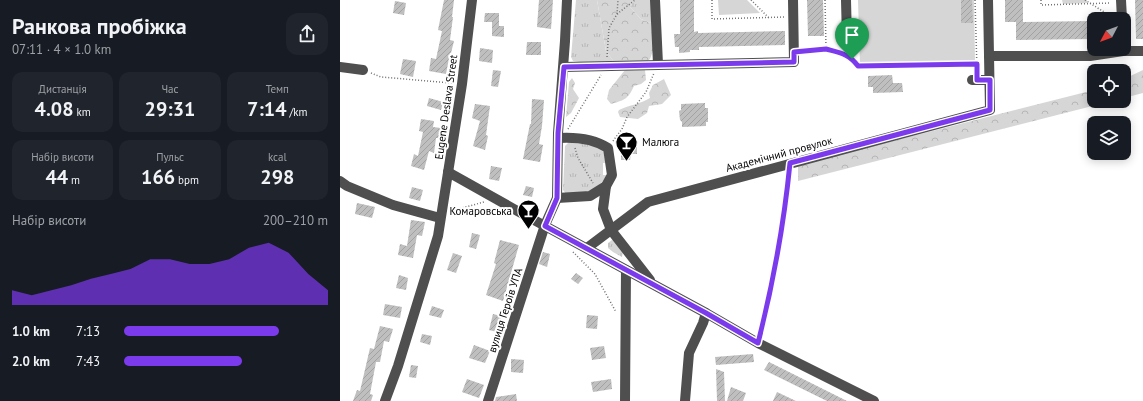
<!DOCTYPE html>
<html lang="uk">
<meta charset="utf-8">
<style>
:root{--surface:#171b24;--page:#20242c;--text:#f1f3f6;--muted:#9ea1a6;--accent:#7c3aed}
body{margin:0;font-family:"PT Sans",sans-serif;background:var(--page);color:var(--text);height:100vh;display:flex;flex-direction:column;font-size:15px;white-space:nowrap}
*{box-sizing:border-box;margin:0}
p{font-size:13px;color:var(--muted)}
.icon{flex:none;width:22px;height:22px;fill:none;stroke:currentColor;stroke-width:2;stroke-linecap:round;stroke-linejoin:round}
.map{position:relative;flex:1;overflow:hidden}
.details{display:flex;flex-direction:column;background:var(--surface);width:340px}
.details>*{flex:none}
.needle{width:26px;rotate:229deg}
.tools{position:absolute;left:747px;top:12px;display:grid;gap:8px}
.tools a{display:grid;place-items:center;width:44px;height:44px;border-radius:8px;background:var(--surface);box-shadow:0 2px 10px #0003;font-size:20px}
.pin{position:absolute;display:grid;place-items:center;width:34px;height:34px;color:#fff;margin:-41px -17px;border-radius:50% 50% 50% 0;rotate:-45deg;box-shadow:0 0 4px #0007}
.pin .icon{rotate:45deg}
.round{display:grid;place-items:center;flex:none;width:42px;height:42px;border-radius:12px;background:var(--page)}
.summary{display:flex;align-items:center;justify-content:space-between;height:68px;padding:0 12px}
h1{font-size:22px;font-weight:800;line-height:30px}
.metrics{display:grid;grid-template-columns:repeat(3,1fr);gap:6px;height:68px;padding:4px 12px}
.metrics div{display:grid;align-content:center;border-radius:10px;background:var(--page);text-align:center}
.metrics b{font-size:20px;font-weight:800}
.metrics small{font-size:11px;font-weight:400}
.metrics p{font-size:11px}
.chart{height:112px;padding:8px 12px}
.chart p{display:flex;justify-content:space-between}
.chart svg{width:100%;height:72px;margin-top:4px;fill:var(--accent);opacity:.7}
ul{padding:0 12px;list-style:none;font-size:13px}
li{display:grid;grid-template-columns:64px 48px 1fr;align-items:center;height:30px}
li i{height:10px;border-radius:5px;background:var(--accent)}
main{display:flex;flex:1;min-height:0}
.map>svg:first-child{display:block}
</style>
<main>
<section class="details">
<div class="summary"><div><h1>Ранкова пробіжка</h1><p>07:11 · 4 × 1.0 km</p></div><a class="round"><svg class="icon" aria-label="share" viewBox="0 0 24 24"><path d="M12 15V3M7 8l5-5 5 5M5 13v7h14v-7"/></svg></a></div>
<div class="metrics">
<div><p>Дистанція</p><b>4.08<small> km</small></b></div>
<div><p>Час</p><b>29:31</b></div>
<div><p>Темп</p><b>7:14<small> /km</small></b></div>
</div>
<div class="metrics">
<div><p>Набір висоти</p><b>44<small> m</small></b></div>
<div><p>Пульс</p><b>166<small> bpm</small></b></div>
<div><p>kcal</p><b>298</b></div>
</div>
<div class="chart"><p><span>Набір висоти</span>200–210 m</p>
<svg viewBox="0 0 160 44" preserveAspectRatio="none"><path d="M0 44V35L10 38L20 35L30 32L40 28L50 25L60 22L70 16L80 16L90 19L100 19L110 16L120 9L130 6L140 12L150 25L160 35V44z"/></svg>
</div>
<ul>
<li><b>1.0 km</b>7:13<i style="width:76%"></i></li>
<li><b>2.0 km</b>7:43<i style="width:58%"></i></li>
</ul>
</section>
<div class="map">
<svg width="803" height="401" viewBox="0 0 803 401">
<defs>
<pattern id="grass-tufts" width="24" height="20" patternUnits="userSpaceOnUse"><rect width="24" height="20" fill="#d6d6d6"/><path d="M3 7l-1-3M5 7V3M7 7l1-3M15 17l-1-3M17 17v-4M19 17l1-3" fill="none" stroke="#b6b6b6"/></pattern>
<pattern id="forest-crowns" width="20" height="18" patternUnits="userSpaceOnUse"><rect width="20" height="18" fill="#d6d6d6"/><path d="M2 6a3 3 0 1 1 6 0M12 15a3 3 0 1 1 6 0" fill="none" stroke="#b6b6b6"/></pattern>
<pattern id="building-hatch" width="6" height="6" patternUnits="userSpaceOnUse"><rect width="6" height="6" fill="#bfbfbf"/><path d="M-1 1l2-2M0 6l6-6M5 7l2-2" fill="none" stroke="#a2a2a2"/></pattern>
</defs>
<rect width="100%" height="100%" fill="#fff"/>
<!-- grass -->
<g fill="url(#grass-tufts)">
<path d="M236 0H257L266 51 274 62H239L233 61 231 57Z"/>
<path d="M294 0H311V23L301 19 290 7Z"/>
<path d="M262 140 266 163H263V175H266V178C253 192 245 194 226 194L223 190 225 146 229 142Z"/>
<path d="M272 240 276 241 283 252 282 257 273 252 268 248V243Z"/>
</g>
<!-- forest -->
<g fill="url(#forest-crowns)">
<path d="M257 0H294L290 7 301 19 311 23 314 48 310 59 306 62H274L266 51Z"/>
<path d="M285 70H305L306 80 301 84 294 86C288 99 285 100 271 104L267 99 269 90Z"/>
<path d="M803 70V93L784 98V79Z"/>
<path d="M232 78 235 83 233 89 239 98 231 113 226 117 229 82Z"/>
<path d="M324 79 331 95 322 104 309 106 307 113 298 119 280 117 278 112 279 110C290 105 300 104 310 98L309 93 313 85Z"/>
<path d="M754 90V101H772L458 181V165Z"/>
</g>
<!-- park -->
<g fill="#d6d6d6">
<path d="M378 0H407L420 13 379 15Z"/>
<path d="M518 0H634L635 62 520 65Z"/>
<path d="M722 0H747V3L723 4Z"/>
</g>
<!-- building -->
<g fill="url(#building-hatch)">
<path d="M104 0H114L112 17H113L110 40 114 41 111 53H110L106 74 89 71 91 58 96 59 102 31 98 30Z"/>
<path d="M199 0H213L211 29 197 27Z"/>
<path d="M340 0H354V32L358 31V33L445 31V45L359 47V50H350V52L339 53V47H335L334 34H340Z"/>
<path d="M467 0H483L484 36H468Z"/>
<path d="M621 0H632L633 23H621Z"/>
<path d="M665 0H683V22L754 21V39L676 40V22H665Z"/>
<path d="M795 0H803V39H796Z"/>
<path d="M55 1 66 3 64 15 53 13Z"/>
<path d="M145 13H159V26H164V37L152 36V22H144Z"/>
<path d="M187 42H201V55H186Z"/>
<path d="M140 48 153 50 152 63 139 61Z"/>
<path d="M63 59 76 61 73 77 60 74Z"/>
<path d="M153 70 161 71 158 87 151 86Z"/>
<path d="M552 75 553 83H562L563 92 533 93V87H528V76Z"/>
<path d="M89 98 103 102 101 110 87 106Z"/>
<path d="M192 99 204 100 202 126 199 144 203 145 200 162 183 159 190 124H191Z"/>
<path d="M365 103V108H368V122H366V126L342 127V122L340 120 339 111 341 110V104Z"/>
<path d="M135 104 150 106 146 135 148 136 145 150 133 146 140 121 132 118Z"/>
<path d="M81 119 94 121 93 127 101 128 99 138H96L94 153 89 151 84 170 71 166 74 154 78 156 83 132 79 131Z"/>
<path d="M281 140H290V143H297V154H291L290 160H281Z"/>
<path d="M151 166 162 168 159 181 149 179Z"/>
<path d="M186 186 194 188 192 197 183 195Z"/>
<path d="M72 187 83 190 80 201 69 198Z"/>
<path d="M17 203 35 207 32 218 15 214Z"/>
<path d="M71 220 85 222 82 236 77 235 73 258 58 255 60 244 67 246Z"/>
<path d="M132 233 140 235 136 249 129 247Z"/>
<path d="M160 240 179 245 163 301 146 295 156 264 154 263Z"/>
<path d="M203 252 210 254 207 267 199 264Z"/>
<path d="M113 253 122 256 116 273 107 270Z"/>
<path d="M236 273 243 278 238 284 231 279Z"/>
<path d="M59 275 68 278 66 290 56 288Z"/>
<path d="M45 304 62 307 60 318 43 315Z"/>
<path d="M92 306 104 310 101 318 89 315Z"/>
<path d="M153 314 161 316 157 332 149 330Z"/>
<path d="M247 315 258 316 257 329 246 328Z"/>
<path d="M40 326 53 329 49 342 44 341 40 362H36L30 394 33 395 31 401H13L17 390 20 391 30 348 34 349Z"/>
<path d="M82 334 92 336 90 345 80 342Z"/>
<path d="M134 345 150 351 145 363 129 358Z"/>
<path d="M264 346 266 358 252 360 250 348Z"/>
<path d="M413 354 414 362 376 365 375 357Z"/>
<path d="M171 359 184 360 183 373 171 372Z"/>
<path d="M429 362 507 401H487L424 370Z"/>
<path d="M71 365 78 366 76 378 69 377Z"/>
<path d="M376 369 384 372 385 401H377Z"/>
<path d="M127 379 144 385 139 398 122 392Z"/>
<path d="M271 379 272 389 253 392 251 382Z"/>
<path d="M391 387 406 393 403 401H387Z"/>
<path d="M437 392 456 401H433Z"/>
<path d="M176 394 177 401H155L156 397Z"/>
</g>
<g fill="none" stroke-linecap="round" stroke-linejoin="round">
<!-- path -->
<g stroke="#717171" stroke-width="1.5" stroke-dasharray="1 2" stroke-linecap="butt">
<path d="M372 0V19L445 17"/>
<path d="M411 0 429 18"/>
<path d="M485 0 486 48"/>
<path d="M635 0 637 70"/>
<path d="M701 0V5L771 3"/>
<path d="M745 0 772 17"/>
<path d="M277 14 295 0"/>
<path d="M462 51C484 49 503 47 518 66L637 64"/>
<path d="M267 57 269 28 277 14 278 0"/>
<path d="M31 73 41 77 112 83"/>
<path d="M228 129 261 75"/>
<path d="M273 141 282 129 287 117 306 92 314 73"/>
<path d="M235 148 238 158 253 183"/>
<path d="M111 211 144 202"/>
<path d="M233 252 255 274 276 312"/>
<path d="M420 334C434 281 444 228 449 174"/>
</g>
<!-- minor -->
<g stroke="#4f4f4f" stroke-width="10">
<path d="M315 0 318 64"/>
<path d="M506 0 507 39"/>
<path d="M781 0 782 19"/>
<path d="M783 51H803"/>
<path d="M649 56H750L783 51V49"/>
<path d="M0 67 23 70"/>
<path d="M224 67 454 62 453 0"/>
<path d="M632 80H649"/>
<path d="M108 172 181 213 366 313 418 343 534 401"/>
<path d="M0 181 7 186 53 205 100 218"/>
<path d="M266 186 263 209 271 230 310 280"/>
<path d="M217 198 250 196 266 186 272 175 268 148C254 139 234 137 218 138"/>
<path d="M247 248 308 202 650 110 648 0"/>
<path d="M45 401 58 366 98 236 122 84 132 0"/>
<path d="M148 401 205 225 217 198 218 133 225 41 227 0"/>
<path d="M285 401 286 270"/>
<path d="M345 401 349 353 363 323 366 313"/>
</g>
</g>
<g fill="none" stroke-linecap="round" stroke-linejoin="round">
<defs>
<path id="route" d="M486 49C501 53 509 54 518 66L637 64V80H650V110L450 163C444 224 433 284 418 343L366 313 205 226 217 198 218 133 224 67 454 62V52Z"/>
</defs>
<!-- route casing -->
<use href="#route" stroke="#fff" stroke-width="8"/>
<!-- route -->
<use href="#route" stroke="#7c3aed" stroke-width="5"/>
</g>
<!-- icons -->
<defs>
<symbol id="bar-pin" viewBox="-11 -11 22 30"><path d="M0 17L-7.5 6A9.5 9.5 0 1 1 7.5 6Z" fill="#000" stroke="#fff"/><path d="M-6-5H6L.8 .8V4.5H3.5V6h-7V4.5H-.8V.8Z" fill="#fff"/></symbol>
</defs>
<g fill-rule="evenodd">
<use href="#bar-pin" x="274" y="130" width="25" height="34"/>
<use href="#bar-pin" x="176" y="198" width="25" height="34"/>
</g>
<g text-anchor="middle" stroke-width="4" stroke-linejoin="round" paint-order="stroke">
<!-- street labels -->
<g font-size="11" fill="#000" stroke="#fff">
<text transform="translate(106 107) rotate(-82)" y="4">Eugene Deslava Street</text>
<text transform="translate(439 154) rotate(-15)" y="4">Академічний провулок</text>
<text transform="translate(165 310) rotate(-72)" y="4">вулиця Героїв УПА</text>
</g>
<!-- poi labels -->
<g font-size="11" fill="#000" stroke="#fff" text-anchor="start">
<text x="302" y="146">Малюга</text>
<text x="172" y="215" text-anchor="end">Комаровська</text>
</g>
</g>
</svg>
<div class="tools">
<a><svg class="needle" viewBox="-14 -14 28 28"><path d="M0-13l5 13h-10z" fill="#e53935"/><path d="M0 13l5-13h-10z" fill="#9ea1a6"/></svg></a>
<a><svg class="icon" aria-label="locate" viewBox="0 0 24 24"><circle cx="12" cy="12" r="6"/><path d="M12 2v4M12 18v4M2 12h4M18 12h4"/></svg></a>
<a><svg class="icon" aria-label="layers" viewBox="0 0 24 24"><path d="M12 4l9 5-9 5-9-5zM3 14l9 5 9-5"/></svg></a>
</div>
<div class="pin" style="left:512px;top:59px;background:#1e9e55"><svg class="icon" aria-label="arrive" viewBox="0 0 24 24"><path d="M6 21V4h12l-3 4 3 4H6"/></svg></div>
</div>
</main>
